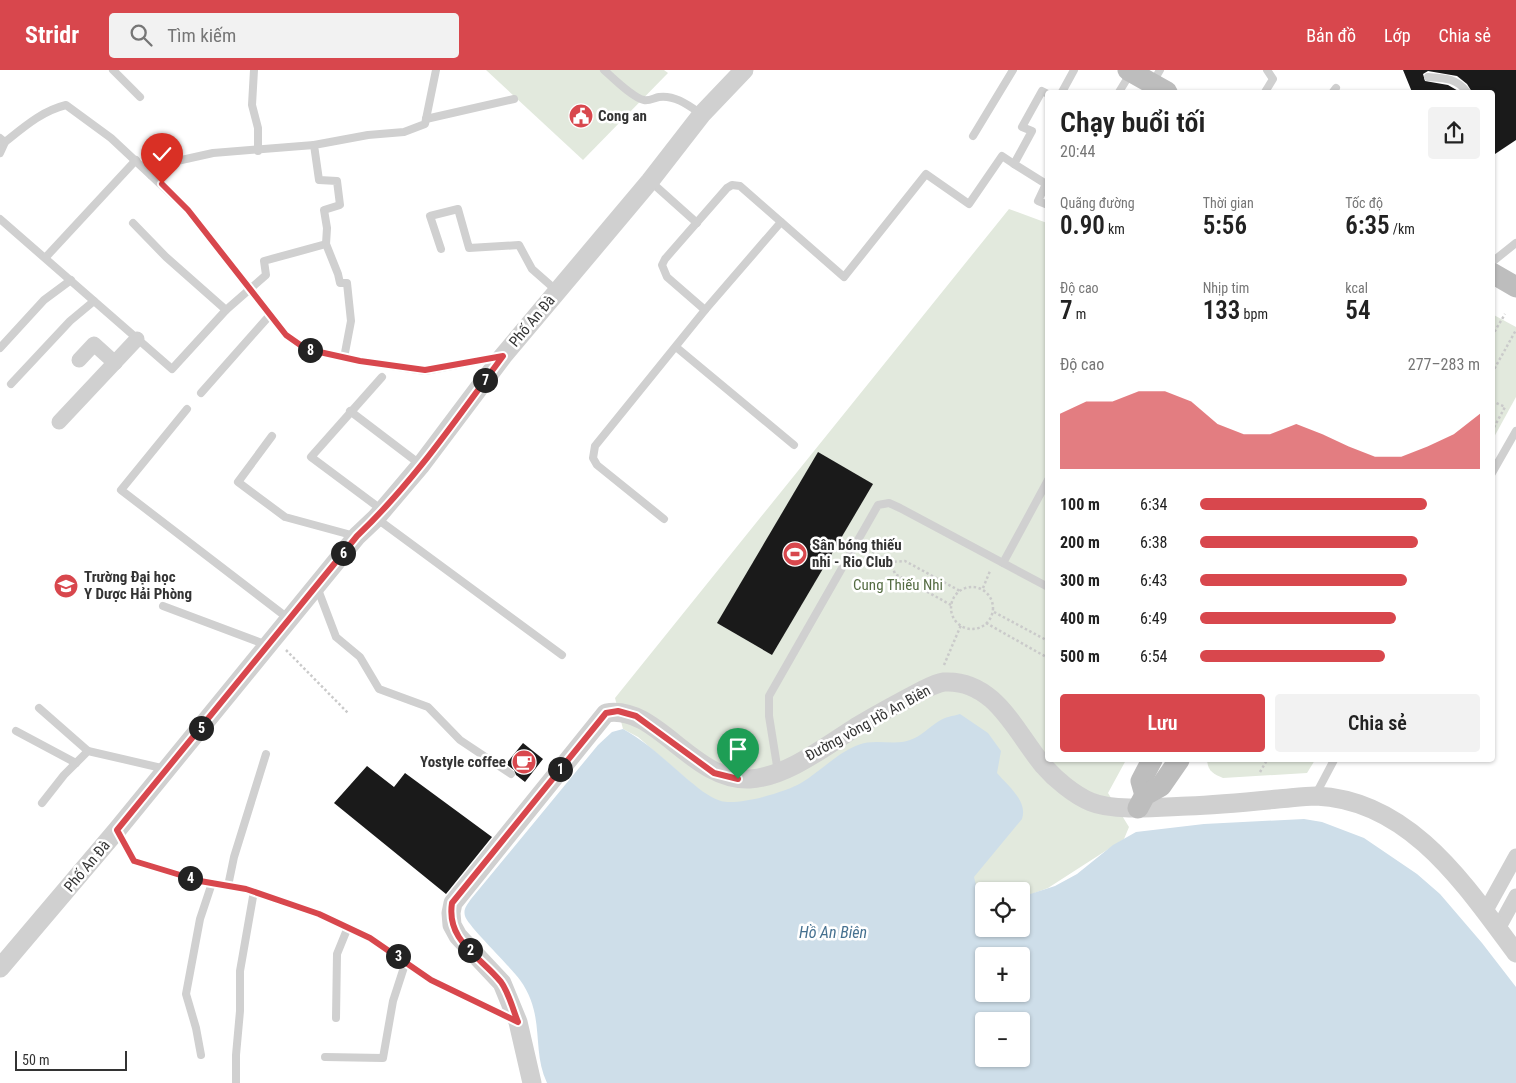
<!DOCTYPE html>
<html lang="vi">
<meta charset="utf-8">
<style>
:root{--surface:#fff;--page:#f2f2f2;--text:#222;--muted:#767676;--accent:#d8474d}
body{margin:0;font-family:"Roboto Condensed",sans-serif;background:var(--page);color:var(--text);height:100vh;display:flex;flex-direction:column;font-size:19px;white-space:nowrap}
*{box-sizing:border-box;margin:0}
p{font-size:16px;color:var(--muted)}
.icon{flex:none;width:28px;height:28px;fill:none;stroke:currentColor;stroke-width:2;stroke-linecap:round;stroke-linejoin:round}
.map{position:relative;flex:1;overflow:hidden}
.drawer{position:absolute;left:1045px;top:20px;width:450px;height:672px;display:flex;flex-direction:column;background:var(--surface);border-radius:5px;box-shadow:0 1px 4px #0004}
.drawer>*{flex:none}
.buttons{position:absolute;left:975px;top:812px;display:grid;gap:10px}
.buttons a{display:grid;place-items:center;width:55px;height:55px;border-radius:5px;background:var(--surface);box-shadow:0 1px 4px #0004;font-size:25px}
.scale{position:absolute;left:15px;bottom:12px;width:112px;box-sizing:border-box;padding-left:5px;border:2px solid #333;border-top:0;font-size:14px;line-height:18px;white-space:nowrap;color:#333;-webkit-text-stroke:4px #fff;paint-order:stroke}
.pin{position:absolute;display:grid;place-items:center;width:42px;height:42px;color:#fff;margin:-51px -21px;border-radius:50% 50% 50% 0;rotate:-45deg;box-shadow:0 0 5px #0007}
.pin .icon{rotate:45deg}
.km{position:absolute;width:25px;height:25px;margin:-12px;border-radius:50%;background:#222;color:#fff;font-size:14px;line-height:25px;text-align:center}
.round{display:grid;place-items:center;flex:none;width:52px;height:52px;border-radius:5px;background:var(--page)}
.overview{display:flex;align-items:center;justify-content:space-between;height:85px;padding:0 15px}
h1{font-size:28px;font-weight:600;line-height:38px}
.stats{display:grid;grid-template-columns:repeat(3,1fr);gap:8px;height:85px;padding:5px 15px}
.stats div{display:grid;align-content:center}
.stats b{font-size:25px;font-weight:600}
.stats small{font-size:14px;font-weight:400}
.stats p{font-size:14px}
.chart{height:140px;padding:10px 15px}
.chart p{display:flex;justify-content:space-between}
.chart svg{width:100%;height:90px;margin-top:5px;fill:var(--accent);opacity:.7}
.cta{display:flex;gap:10px;margin-top:auto;padding:10px 15px}
.cta a{flex:1;height:58px;border-radius:5px;background:var(--accent);color:#fff;font-size:20px;font-weight:600;line-height:58px;text-align:center}
.cta a+a{background:var(--page);color:var(--text)}
ul{padding:0 15px;list-style:none;font-size:16px}
li{display:grid;grid-template-columns:80px 60px 1fr;align-items:center;height:38px}
li i{height:12px;border-radius:6px;background:var(--accent)}
header{display:flex;align-items:center;gap:30px;box-sizing:border-box;height:70px;padding:0 25px;background:var(--accent);color:#fff}
header strong{font-size:24px}
nav{display:flex;gap:28px;margin-inline-start:auto;font-size:18px}
.search{width:350px;height:45px;background:var(--page);display:flex;align-items:center;gap:12px;box-sizing:border-box;padding:0 18px;border-radius:5px;color:var(--muted);font-size:19px}
.map>svg:first-child{display:block}
</style>
<header>
<strong>Stridr</strong>
<div class="search"><svg class="icon" aria-label="search" viewBox="0 0 24 24"><circle cx="10" cy="10" r="6"/><path d="M15 15l6 6"/></svg>Tìm kiếm</div>
<nav><a>Bản đồ</a><a>Lớp</a><a>Chia sẻ</a></nav>
</header>
<div class="map">
<svg width="1516" height="1013" viewBox="0 0 1516 1013">
<rect width="100%" height="100%" fill="#fff"/>
<!-- green -->
<g fill="#e2e9dd">
<path d="M486 0H664L668 3 583 90Z"/>
<path d="M1009 139 1047 153 1048 690H1126L1108 723 1129 757 1124 769 1048 818 1021 828V821H984L807 723 720 738 638 667 623 659 615 628Z"/>
<path d="M1492 244 1516 257V327L1493 369Z"/>
<path d="M1207 690H1315L1307 703 1223 708C1213 704 1208 701 1207 690Z"/>
</g>
<!-- water -->
<path fill="#cedee9" fill-rule="evenodd" d="M960 644 988 663 1001 681 997 703C1008 716 1028 731 1022 749L974 807 976 815 986 821H984V859H1021V827L1055 816 1077 804 1113 775 1136 762 1204 754 1304 749 1322 752 1364 768 1417 804 1440 824 1482 873 1516 917V1013H547C531 979 546 946 520 910 511 897 467 855 465 846 463 839 467 835 471 829L598 675 612 662 623 659C647 672 666 691 686 708 697 717 708 727 721 731 738 736 786 722 801 713 821 701 837 683 858 675 875 668 894 676 910 670 922 666 929 657 939 651 945 647 953 646 960 644ZM984 886H1021V924H984ZM984 951H1021V989H984Z"/>
<!-- building -->
<g fill="#1a1a1a">
<path d="M1403 0H1516V70L1492 86V22H1472L1467 14 1457 6 1428 1 1423 4 1425 11 1448 15 1460 22H1412Z"/>
<path d="M818 382 873 414 772 585 717 553Z"/>
<path d="M523 673 543 689 525 712 516 705 514 700 506 694Z"/>
<path d="M367 696 394 717 405 703 492 767 446 824 334 733Z"/>
</g>
<g fill="none" stroke-linecap="round" stroke-linejoin="round">
<!-- path -->
<g stroke="#cacaca" stroke-width="2.5" stroke-dasharray="2.5 2.5" stroke-linecap="butt">
<path d="M1492 266 1505 244"/>
<path d="M1492 303 1516 260"/>
<path d="M1492 331 1505 337 1492 361"/>
<path d="M868 479 891 492"/>
<circle cx="972" cy="538" r="21"/>
<path d="M983 518 990 501"/>
<path d="M951 535 895 504 891 492 905 491 960 521"/>
<path d="M994 542 1048 571"/>
<path d="M986 553 1048 588"/>
<path d="M286 580 348 643"/>
<path d="M1048 593V596"/>
<path d="M944 595 961 555"/>
<path d="M1260 702 1267 690"/>
</g>
<!-- service -->
<g stroke="#d0d0d0" stroke-width="8">
<path d="M113 0 140 27"/>
<path d="M254 0 252 35 258 58V81"/>
<path d="M604 0C613 8 633 28 644 30 649 31 654 28 659 27 675 25 688 35 701 44"/>
<path d="M1428 7C1444 8 1457 8 1467 22"/>
<path d="M1153 12 1160 0"/>
<path d="M1062 22 1074 0"/>
<path d="M1119 22 1130 4"/>
<path d="M1265 22 1273 9 1267 0"/>
<path d="M1333 22 1336 18"/>
<path d="M1048 24 1042 21 1022 57 1032 61 1014 94 1046 114 1038 131 1048 135"/>
<path d="M426 49 514 29"/>
<path d="M973 66 1013 0"/>
<path d="M0 68 5 72 0 83"/>
<path d="M5 72C25 56 42 41 66 35L111 68 188 140 286 265 306 279 360 291 425 301 499 287"/>
<path d="M151 105 177 91 213 83 314 75"/>
<path d="M650 111 697 153"/>
<path d="M0 149 172 299 226 240"/>
<path d="M133 153 166 187 226 240 266 205 264 191 326 174"/>
<path d="M441 179 430 146 458 139 469 178 519 175 532 199 557 221"/>
<path d="M46 187 136 90"/>
<path d="M1492 192 1516 173"/>
<path d="M705 240 667 207 662 195 665 189 727 118 732 115 740 116 844 207 926 104 969 134 1002 86 1014 94"/>
<path d="M676 277 794 375"/>
<path d="M0 278 44 230 71 210"/>
<path d="M344 288 351 251 347 213H340L338 204 326 174 327 158 324 140 340 135 337 111 319 110 314 75 368 65 404 62 425 54 436 0"/>
<path d="M382 307 311 387 382 440"/>
<path d="M11 314 70 251 94 231"/>
<path d="M201 323 270 245"/>
<path d="M187 339 121 420 289 549"/>
<path d="M350 341 421 395"/>
<path d="M272 366 238 412 285 447 355 466"/>
<path d="M1492 403 1516 361"/>
<path d="M376 448 562 585"/>
<path d="M664 449 597 395 593 388 595 376 705 240 781 152"/>
<path d="M1003 493 1048 410"/>
<path d="M317 517 336 567 360 587 379 619 428 637 460 670 511 704"/>
<path d="M163 536 267 575"/>
<path d="M39 638 88 681"/>
<path d="M16 661 76 693"/>
<path d="M778 702 769 646V626L878 435 889 433 900 438 1048 517"/>
<path d="M1316 724 1334 690"/>
<path d="M42 733 64 705 88 681 166 699"/>
<path d="M117 760 134 791 201 811 246 819 319 844 370 868 431 910 514 950"/>
<path d="M228 816 234 787 266 684"/>
<path d="M336 948 337 884 348 857"/>
<path d="M201 985 196 958 186 924 200 849 212 813"/>
<path d="M325 987 383 988 393 931 406 891"/>
<path d="M236 1013V985L240 941V901L254 821"/>
</g>
<!-- minor -->
<g stroke="#d0d0d0" stroke-width="15">
<path d="M79 290 94 274 115 293"/>
<path d="M59 352 137 269"/>
<path d="M1485 842 1516 786"/>
<path d="M1498 859 1516 826"/>
</g>
<!-- tertiary -->
<g stroke="#d0d0d0" stroke-width="19">
<path d="M0 898 117 760 357 466 376 448 421 395 503 286 650 111 702 44 744 0"/>
<path d="M532 1013 518 952 502 913 458 866 452 855 451 843 453 833 606 643C657 634 692 712 750 709 786 707 826 676 856 657 878 644 900 632 923 620 929 617 937 613 944 612 995 609 1016 663 1043 695 1055 709 1074 725 1091 732 1115 742 1161 737 1188 736 1218 735 1248 732 1278 729 1291 728 1304 726 1316 726 1410 730 1465 815 1516 883"/>
</g>
<!-- secondary -->
<g stroke="#bdbdbd" stroke-width="21">
<path d="M1128 0 1167 22"/>
<path d="M1492 203 1516 217"/>
<path d="M1145 725 1141 711 1152 690"/>
<path d="M1138 738 1145 725 1161 716 1179 690"/>
</g>
</g>
<g fill="none" stroke-linecap="round" stroke-linejoin="round">
<defs>
<path id="route" d="M162 114 188 140 286 265 306 279 360 291 425 300 503 286C457 348 413 413 357 466L117 760 134 791 200 811 246 819 319 844 370 868 431 910 518 952C513 940 509 923 501 912 480 886 446 871 452 833L606 643 618 641 636 646 714 703 738 709"/>
</defs>
<!-- route casing -->
<use href="#route" stroke="#fff" stroke-width="10"/>
<!-- route -->
<use href="#route" stroke="#d8474d" stroke-width="6"/>
</g>
<!-- icons -->
<defs>
<symbol id="civic-disc" viewBox="-11 -11 22 22"><circle r="9.5" fill="#d8474d" stroke="#fff"/><path d="M-.6-6.5H3V-4.5H.6V-3L4-1V1h2V6H-6V1h2V-1L-.6-3ZM-1.2 2.5V6h2.4V2.5Z" fill="#fff"/></symbol>
<symbol id="stadium-disc" viewBox="-11 -11 22 22"><circle r="9.5" fill="#d8474d" stroke="#fff"/><path d="M0-5a6.5 5 0 1 0 0 10a6.5 5 0 1 0 0-10ZM-3.5-1.8h7v3.6h-7Z" fill="#fff"/></symbol>
<symbol id="university-disc" viewBox="-11 -11 22 22"><circle r="9.5" fill="#d8474d" stroke="#fff"/><path d="M0-5L7-2L0 1L-7-2ZM-4 1L0 2.5L4 1V4Q0 6-4 4Z" fill="#fff"/></symbol>
<symbol id="cafe-disc" viewBox="-11 -11 22 22"><circle r="9.5" fill="#d8474d" stroke="#fff"/><path d="M-5.5-4.5H6V0H3Q3 3.5 0 3.5H-2.5Q-5.5 3.5-5.5 0ZM3-3.2v2h1.7v-2ZM-6 4.5H4V6H-6Z" fill="#fff"/></symbol>
</defs>
<g fill-rule="evenodd">
<use href="#civic-disc" x="567" y="32" width="28" height="28"/>
<use href="#stadium-disc" x="781" y="470" width="28" height="28"/>
<use href="#university-disc" x="52" y="502" width="28" height="28"/>
<use href="#cafe-disc" x="510" y="678" width="28" height="28"/>
</g>
<g text-anchor="middle" stroke-width="5" stroke-linejoin="round" paint-order="stroke">
<!-- poi labels -->
<g font-size="15" font-weight="bold" fill="#333" stroke="#fff" text-anchor="start">
<text x="598" y="51">Cong an</text>
<text x="812" y="480">Sân bóng thiếu<tspan x="812" dy="17">nhi - Rio Club</tspan></text>
<text x="84" y="512">Trường Đại học<tspan x="84" dy="17">Y Dược Hải Phòng</tspan></text>
<text x="506" y="697" text-anchor="end">Yostyle coffee</text>
</g>
<!-- street labels -->
<g font-size="15" fill="#333" stroke="#fff">
<text transform="translate(532 251) rotate(-50)" y="5">Phố An Đà</text>
<text transform="translate(868 653) rotate(-29)" y="5">Đường vòng Hồ An Biên</text>
<text transform="translate(87 796) rotate(-50)" y="5">Phố An Đà</text>
</g>
<!-- park labels -->
<g font-size="15" fill="#556c43" stroke="#fff">
<text x="898" y="520">Cung Thiếu Nhi</text>
</g>
<!-- water labels -->
<g font-size="16" font-style="italic" fill="#467190" stroke="#fff">
<text x="833" y="868">Hồ An Biên</text>
</g>
</g>
</svg>
<div class="buttons">
<a><svg class="icon" aria-label="locate" viewBox="0 0 24 24"><circle cx="12" cy="12" r="6"/><path d="M12 2v4M12 18v4M2 12h4M18 12h4"/></svg></a>
<a>+</a>
<a>−</a>
</div>
<div class="scale">50 m</div>
<div class="pin" style="left:738px;top:709px;background:#1e9e55"><svg class="icon" aria-label="arrive" viewBox="0 0 24 24"><path d="M6 21V4h12l-3 4 3 4H6"/></svg></div>
<div class="pin" style="left:162px;top:114px;background:#d93025"><svg class="icon" aria-label="check" viewBox="0 0 24 24"><path d="M5 12l5 5 9-10"/></svg></div>
<b class="km" style="left:560px;top:699px">1</b>
<b class="km" style="left:470px;top:880px">2</b>
<b class="km" style="left:398px;top:886px">3</b>
<b class="km" style="left:190px;top:808px">4</b>
<b class="km" style="left:201px;top:658px">5</b>
<b class="km" style="left:343px;top:483px">6</b>
<b class="km" style="left:485px;top:310px">7</b>
<b class="km" style="left:310px;top:280px">8</b>
<section class="drawer">
<div class="overview"><div><h1>Chạy buổi tối</h1><p>20:44</p></div><a class="round"><svg class="icon" aria-label="share" viewBox="0 0 24 24"><path d="M12 15V3M7 8l5-5 5 5M5 13v7h14v-7"/></svg></a></div>
<div class="stats">
<div><p>Quãng đường</p><b>0.90<small> km</small></b></div>
<div><p>Thời gian</p><b>5:56</b></div>
<div><p>Tốc độ</p><b>6:35<small> /km</small></b></div>
</div>
<div class="stats">
<div><p>Độ cao</p><b>7<small> m</small></b></div>
<div><p>Nhịp tim</p><b>133<small> bpm</small></b></div>
<div><p>kcal</p><b>54</b></div>
</div>
<div class="chart"><p><span>Độ cao</span>277–283 m</p>
<svg viewBox="0 0 160 44" preserveAspectRatio="none"><path d="M0 44V17L10 11L20 11L30 6L40 6L50 11L60 22L70 27L80 27L90 22L100 27L110 33L120 38L130 38L140 33L150 27L160 17V44z"/></svg>
</div>
<ul>
<li><b>100 m</b>6:34<i style="width:81%"></i></li>
<li><b>200 m</b>6:38<i style="width:78%"></i></li>
<li><b>300 m</b>6:43<i style="width:74%"></i></li>
<li><b>400 m</b>6:49<i style="width:70%"></i></li>
<li><b>500 m</b>6:54<i style="width:66%"></i></li>
</ul>
<div class="cta"><a>Lưu</a><a>Chia sẻ</a></div>
</section>
</div>
